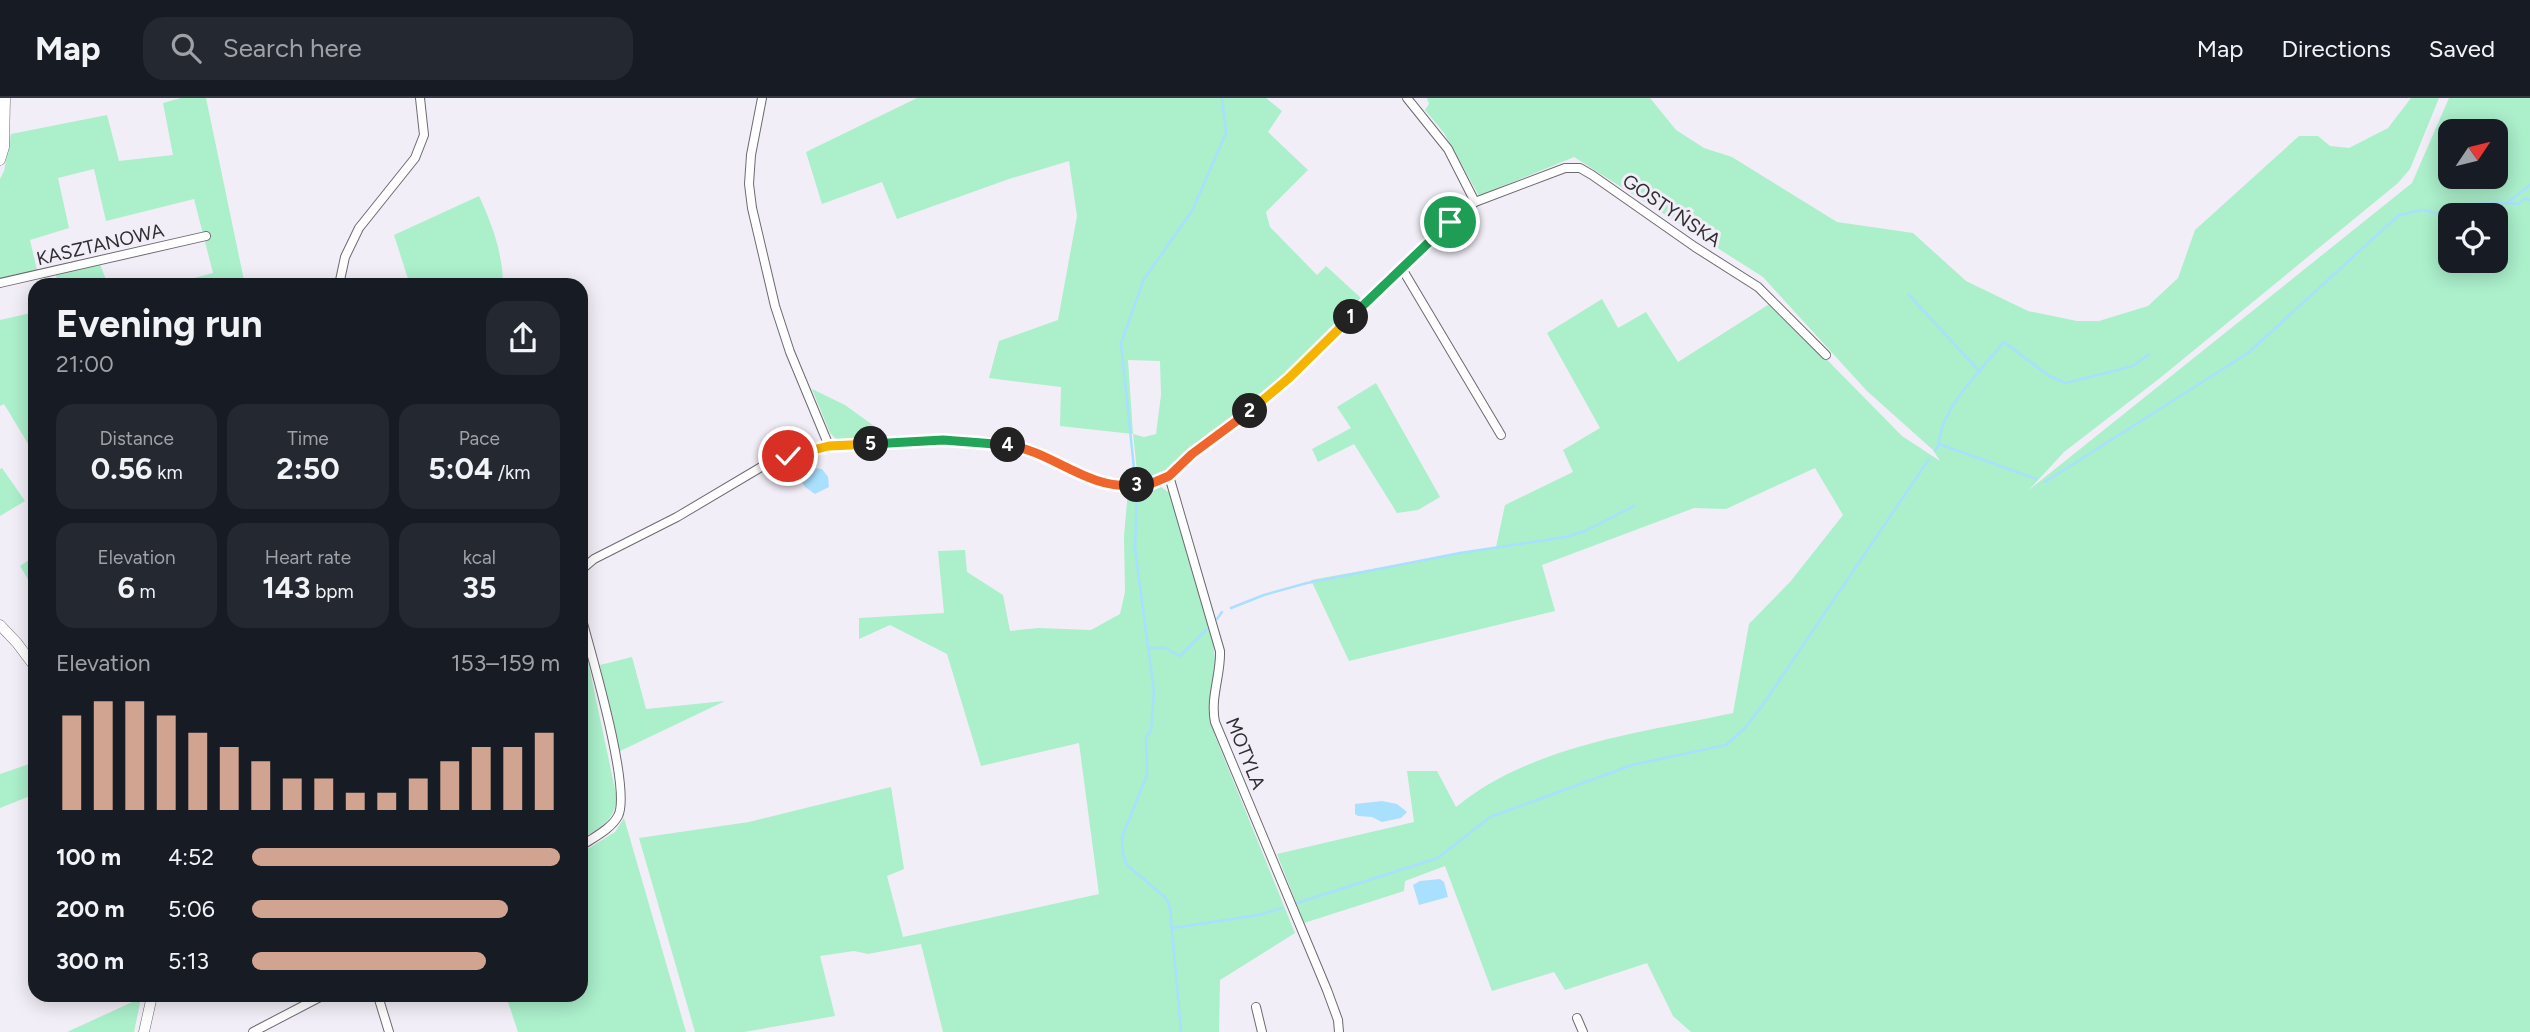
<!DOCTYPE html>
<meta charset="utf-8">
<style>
:root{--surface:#171b24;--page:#242831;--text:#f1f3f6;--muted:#9ea1a6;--line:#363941;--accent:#d1a491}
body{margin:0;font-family:Figtree,sans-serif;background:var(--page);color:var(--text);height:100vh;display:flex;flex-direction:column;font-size:26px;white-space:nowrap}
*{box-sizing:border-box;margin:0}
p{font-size:23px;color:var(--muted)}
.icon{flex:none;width:38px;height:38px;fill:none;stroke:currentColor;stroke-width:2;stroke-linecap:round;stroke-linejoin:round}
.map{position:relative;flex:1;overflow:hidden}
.panel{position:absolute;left:28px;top:180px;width:560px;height:724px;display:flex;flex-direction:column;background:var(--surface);border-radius:21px;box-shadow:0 4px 18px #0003}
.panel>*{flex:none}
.needle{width:46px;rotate:55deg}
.tools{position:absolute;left:2438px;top:21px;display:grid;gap:14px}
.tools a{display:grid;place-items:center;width:70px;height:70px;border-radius:14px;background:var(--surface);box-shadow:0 4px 18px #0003;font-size:35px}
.pin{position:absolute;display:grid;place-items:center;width:60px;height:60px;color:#fff;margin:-30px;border:4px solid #fff;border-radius:50%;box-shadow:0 2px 7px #0007}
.km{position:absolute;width:35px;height:35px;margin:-18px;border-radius:50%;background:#222;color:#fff;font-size:19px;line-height:35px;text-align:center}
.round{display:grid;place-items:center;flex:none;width:74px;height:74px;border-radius:21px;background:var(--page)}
.overview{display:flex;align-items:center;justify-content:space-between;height:119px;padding:0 28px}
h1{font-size:38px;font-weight:700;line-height:52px}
.metrics{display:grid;grid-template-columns:repeat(3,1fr);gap:10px;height:119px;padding:7px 28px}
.metrics div{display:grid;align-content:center;border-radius:18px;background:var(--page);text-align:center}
.metrics b{font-size:30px;font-weight:700}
.metrics small{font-size:19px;font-weight:400}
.metrics p{font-size:19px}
.chart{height:196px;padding:14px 28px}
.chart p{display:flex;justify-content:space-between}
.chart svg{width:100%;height:126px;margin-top:7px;stroke:var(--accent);stroke-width:6}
ul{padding:0 28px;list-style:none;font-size:23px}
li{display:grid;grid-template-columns:112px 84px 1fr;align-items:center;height:52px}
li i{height:18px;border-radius:9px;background:var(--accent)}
header{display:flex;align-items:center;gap:42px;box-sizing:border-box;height:98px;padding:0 35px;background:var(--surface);border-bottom:2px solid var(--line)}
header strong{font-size:33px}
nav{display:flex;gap:38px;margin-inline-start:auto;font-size:24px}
.search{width:490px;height:63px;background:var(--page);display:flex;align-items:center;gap:18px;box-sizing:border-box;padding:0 24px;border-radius:21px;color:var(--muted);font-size:26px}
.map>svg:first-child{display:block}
</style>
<header>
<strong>Map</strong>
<div class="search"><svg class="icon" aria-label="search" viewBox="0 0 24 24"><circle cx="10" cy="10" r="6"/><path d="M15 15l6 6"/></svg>Search here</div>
<nav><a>Map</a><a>Directions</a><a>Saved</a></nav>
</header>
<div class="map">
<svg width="2530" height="934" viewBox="0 0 2530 934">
<rect width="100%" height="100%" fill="#f2eef7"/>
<!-- green -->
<g fill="#abefcb" fill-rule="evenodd">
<path d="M181 0H206L245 187H167L213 175 194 101 106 123 94 71 58 80 69 130 30 142 37 172 0 180V81L4 73 11 36 107 17 119 63 173 57 163 5Z"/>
<path d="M917 0H1266L1282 13 1268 34 1308 72 1266 114 1270 129 1317 177 1326 168 1362 201 1262 298 1169 372 1138 382 1133 336 1060 328 1061 289 989 280 999 243 1058 222 1077 118 1069 63 1009 81 897 121 882 84 822 106 806 54ZM1128 262 1160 263 1161 297 1156 336 1144 339 1133 336Z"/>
<path d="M1427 0H1650L1676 32 1704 50 1732 59 1837 124 1913 135 1966 183 2028 213 2077 223H2099L2148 208 2178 180 2195 132 2299 38H2318L2330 48 2349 50 2388 30 2411 0H2439L2410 71 2398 85 2160 280 2064 354 2029 392 2412 85 2449 0H2530V934H1691L1673 918 1647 865 1565 892 1554 874 1492 893 1445 768 1405 783 1404 793 1304 825 1277 756 1414 724 1407 673H1437L1456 709C1532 647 1640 635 1733 615L1749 526 1790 484 1843 417 1815 370 1726 411 1694 410 1542 467 1555 513 1349 563 1311 482 1496 449 1505 407 1573 374 1563 352 1600 330 1547 235 1602 201 1618 230 1646 214 1678 264 1771 205 1902 338 1940 363 1933 352 1867 293 1763 179 1574 59 1479 98 1444 35 1425 12 1429 6ZM2450 33H2496V79H2450ZM2450 117H2496V163H2450Z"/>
<path d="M479 98C492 126 503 156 503 187H410L394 137Z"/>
<path d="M100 166 108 187H59L55 175Z"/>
<path d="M35 214V346L30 349 4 306 0 308V222Z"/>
<path d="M1376 285 1440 399 1418 412 1397 415 1354 346 1318 364 1312 351 1351 330 1337 309Z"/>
<path d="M812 291 845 307 892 341 839 344 830 335Z"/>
<path d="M2 370 25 403 0 418V371Z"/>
<path d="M1161 389 1171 396 1213 545 1216 569 1209 611 1215 638 1295 835 1220 882 1219 934H943L921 846 868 856 854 853 820 858 835 918 744 934H695L639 740 749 724 891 689 904 771 887 778 903 839 1099 796 1079 645 981 668 947 556 890 527 859 541V520L944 515 938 453 965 452 967 474 1003 497 1010 533 1038 530 1091 532 1120 516 1125 494 1124 438 1128 393Z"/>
<path d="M35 458V493L20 468Z"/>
<path d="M581 530 617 701C613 725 600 729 581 741Z"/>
<path d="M632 559 646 611 725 603 618 654 600 567Z"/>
<path d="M35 664V696L0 710V676Z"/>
<path d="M624 720 686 934H518L506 898H581V755L615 734Z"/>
<path d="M141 900 134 934H67Z"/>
</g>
<!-- water -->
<g fill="#a9e0fd">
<path d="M815 370 822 371 828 379 829 389 815 396 805 389 798 378 802 373Z"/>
<path d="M1382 703 1397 706 1407 714 1401 720 1382 724 1372 719 1358 718 1355 716V706Z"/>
<path d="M1440 781 1444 784 1448 799 1419 807 1413 787 1420 783Z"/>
</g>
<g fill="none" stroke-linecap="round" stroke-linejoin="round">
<!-- stream -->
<g stroke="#a9e0fd" stroke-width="2.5">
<path d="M2508 105 2519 106 2525 100 2530 102"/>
<path d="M1909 197 1980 274"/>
<path d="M1939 346C1940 311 1982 271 2004 244L2049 278 2066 285 2133 268 2149 256"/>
<path d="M1935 353 1939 346 2036 381"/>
<path d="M1135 380 1121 245 1144 181 1192 113 1226 35 1222 0"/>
<path d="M2045 384 2248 255 2399 117 2422 112 2440 116 2466 106 2507 105 2530 87"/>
<path d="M1137 395 1135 451 1154 593 1151 633 1146 639 1147 677 1122 739 1123 757 1127 767 1166 800 1170 810 1181 934"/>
<path d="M1231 510 1264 497 1307 485 1460 455 1566 439 1585 433 1634 408"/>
<path d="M1217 521 1222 514"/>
<path d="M1148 550H1165L1180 558 1207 531"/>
<path d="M1297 805 1438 760 1490 719 1632 667 1726 647 1745 630 1762 608 1929 361"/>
<path d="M1173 830 1259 817 1282 810"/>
</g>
<defs>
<g id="minor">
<path d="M762 0 751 57 749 86 752 110 775 208 790 254 829 348"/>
<path d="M1407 0 1448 51 1475 104"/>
<path d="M1401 169 1501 337"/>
<path d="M0 185 206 138"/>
<path d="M339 187 345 159 359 130 415 60 424 37 420 0"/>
<path d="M1169 378 1220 553C1221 577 1210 599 1215 624L1327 892 1338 922 1339 934"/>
<path d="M581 472 594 461 677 419 768 365 829 348 943 342 993 344 1019 349 1047 359 1095 383 1128 388 1151 386 1169 378 1192 356 1274 294 1421 151 1475 104 1565 70H1580L1592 77 1695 149 1758 189 1826 257"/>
<path d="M581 518C590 552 632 692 618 718 611 731 594 739 581 748"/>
<path d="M378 898 389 934"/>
<path d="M1256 909 1262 934"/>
<path d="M1577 920 1583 934"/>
<path d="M253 934 322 898"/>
</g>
<g id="tertiary">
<path d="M0 62 4 49 5 0"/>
<path d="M0 527 17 545 35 569"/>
<path d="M144 934 152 898"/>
</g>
</defs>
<!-- minor casing -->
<use href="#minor" stroke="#6d6971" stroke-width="10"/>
<!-- tertiary casing -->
<use href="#tertiary" stroke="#6d6971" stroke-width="11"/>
<!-- minor -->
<use href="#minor" stroke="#fff" stroke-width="8"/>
<!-- tertiary -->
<use href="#tertiary" stroke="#fff" stroke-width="10"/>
</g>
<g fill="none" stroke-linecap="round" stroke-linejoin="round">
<defs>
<path id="split-1" d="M1351 219 1450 124"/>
<path id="split-2" d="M1250 313 1289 280 1351 219"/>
<path id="split-3" d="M1137 387 1150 386 1169 378 1192 356 1250 313"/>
<path id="split-4" d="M1008 347C1054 354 1088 393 1137 387"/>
<path id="split-5" d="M871 346 943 342 1008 347"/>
<path id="split-6" d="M788 358 829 348 871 346"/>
</defs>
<!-- split-1 casing -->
<use href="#split-1" stroke="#fff" stroke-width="14"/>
<!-- split-2 casing -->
<use href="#split-2" stroke="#fff" stroke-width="14"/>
<!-- split-3 casing -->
<use href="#split-3" stroke="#fff" stroke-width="14"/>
<!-- split-4 casing -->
<use href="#split-4" stroke="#fff" stroke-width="14"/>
<!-- split-5 casing -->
<use href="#split-5" stroke="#fff" stroke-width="14"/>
<!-- split-6 casing -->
<use href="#split-6" stroke="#fff" stroke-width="14"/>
<!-- split-1 -->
<use href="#split-1" stroke="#22a559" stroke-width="9"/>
<!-- split-2 -->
<use href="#split-2" stroke="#f5b400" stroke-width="9"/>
<!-- split-3 -->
<use href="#split-3" stroke="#f0652b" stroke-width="9"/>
<!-- split-4 -->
<use href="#split-4" stroke="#f0652b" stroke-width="9"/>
<!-- split-5 -->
<use href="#split-5" stroke="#22a559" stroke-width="9"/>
<!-- split-6 -->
<use href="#split-6" stroke="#f5b400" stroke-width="9"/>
</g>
<g text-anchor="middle" stroke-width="6" stroke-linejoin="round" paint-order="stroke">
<!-- street labels -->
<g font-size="19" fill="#302e32" stroke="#f2eef7">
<text transform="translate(1672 112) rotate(34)" y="7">GOSTYŃSKA</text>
<text transform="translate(100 146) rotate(-13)" y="7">KASZTANOWA</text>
<text transform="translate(1246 655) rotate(68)" y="7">MOTYLA</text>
</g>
</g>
</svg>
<div class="tools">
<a><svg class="needle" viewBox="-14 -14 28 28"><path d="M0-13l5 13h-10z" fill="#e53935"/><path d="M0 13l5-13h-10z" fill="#9ea1a6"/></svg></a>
<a><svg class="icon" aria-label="locate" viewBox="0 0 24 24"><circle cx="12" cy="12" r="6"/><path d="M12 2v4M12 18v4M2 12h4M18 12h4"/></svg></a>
</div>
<div class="pin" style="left:1450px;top:124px;background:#1e9e55"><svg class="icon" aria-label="arrive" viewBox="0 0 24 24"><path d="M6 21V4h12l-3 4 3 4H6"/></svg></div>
<div class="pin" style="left:788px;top:358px;background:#d93025"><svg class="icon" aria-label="check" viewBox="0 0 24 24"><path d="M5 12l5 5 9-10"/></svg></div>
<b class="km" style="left:1351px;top:219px">1</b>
<b class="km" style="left:1250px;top:313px">2</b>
<b class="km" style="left:1137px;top:387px">3</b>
<b class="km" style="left:1008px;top:347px">4</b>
<b class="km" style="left:871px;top:346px">5</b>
<section class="panel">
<div class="overview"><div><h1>Evening run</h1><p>21:00</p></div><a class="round"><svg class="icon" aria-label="share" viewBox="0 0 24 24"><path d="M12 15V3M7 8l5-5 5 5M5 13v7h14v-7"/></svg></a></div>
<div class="metrics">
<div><p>Distance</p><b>0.56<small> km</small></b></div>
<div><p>Time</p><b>2:50</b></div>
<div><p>Pace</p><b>5:04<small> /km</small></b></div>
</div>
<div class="metrics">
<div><p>Elevation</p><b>6<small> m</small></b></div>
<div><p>Heart rate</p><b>143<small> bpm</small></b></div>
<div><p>kcal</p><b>35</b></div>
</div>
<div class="chart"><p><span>Elevation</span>153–159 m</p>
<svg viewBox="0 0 160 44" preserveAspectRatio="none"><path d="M5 44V11M15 44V6M25 44V6M35 44V11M45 44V17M55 44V22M65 44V27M75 44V33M85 44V33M95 44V38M105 44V38M115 44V33M125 44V27M135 44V22M145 44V22M155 44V17"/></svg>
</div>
<ul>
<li><b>100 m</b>4:52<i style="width:100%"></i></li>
<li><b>200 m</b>5:06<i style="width:83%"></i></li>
<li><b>300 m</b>5:13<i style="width:76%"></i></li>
</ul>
</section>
</div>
